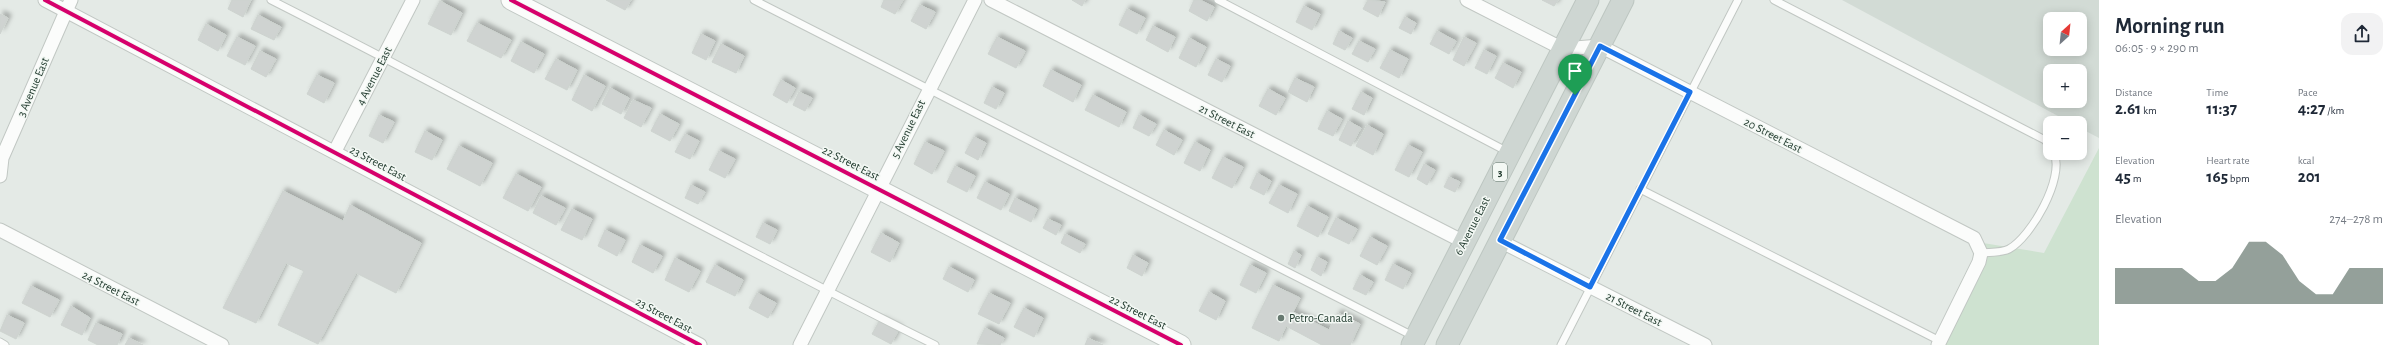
<!DOCTYPE html>
<meta charset="utf-8">
<style>
:root{--surface:#fff;--page:#f2f2f3;--text:#1f2937;--muted:#747a83;--accent:#677970}
body{margin:0;font-family:"Alegreya Sans",sans-serif;background:var(--page);color:var(--text);height:100vh;display:flex;flex-direction:column;font-size:15px;white-space:nowrap}
*{box-sizing:border-box;margin:0}
p{font-size:13px;color:var(--muted)}
.icon{flex:none;width:22px;height:22px;fill:none;stroke:currentColor;stroke-width:2;stroke-linecap:round;stroke-linejoin:round}
.map{position:relative;flex:1;overflow:hidden}
.side{display:flex;flex-direction:column;background:var(--surface);width:300px}
.side>*{flex:none}
.needle{width:26px;rotate:27deg}
.controls{position:absolute;left:2043px;top:12px;display:grid;gap:8px}
.controls a{display:grid;place-items:center;width:44px;height:44px;border-radius:8px;background:var(--surface);box-shadow:0 2px 10px #0003;font-size:20px}
.pin{position:absolute;display:grid;place-items:center;width:34px;height:34px;color:#fff;margin:-41px -17px;border-radius:50% 50% 50% 0;rotate:-45deg;box-shadow:0 0 4px #0007}
.pin .icon{rotate:45deg}
.round{display:grid;place-items:center;flex:none;width:42px;height:42px;border-radius:12px;background:var(--page)}
.summary{display:flex;align-items:center;justify-content:space-between;height:68px;padding:0 16px}
h1{font-size:22px;font-weight:700;line-height:30px}
.figures{display:grid;grid-template-columns:repeat(3,1fr);gap:6px;height:68px;padding:4px 16px}
.figures div{display:grid;align-content:center}
.figures b{font-size:17px;font-weight:700}
.figures small{font-size:11px;font-weight:400}
.figures p{font-size:11px}
.chart{height:112px;padding:8px 16px}
.chart p{display:flex;justify-content:space-between}
.chart svg{width:100%;height:72px;margin-top:4px;fill:var(--accent);opacity:.7}
main{display:flex;flex:1;min-height:0}
.map>svg:first-child{display:block}
</style>
<main>
<div class="map">
<svg width="2099" height="345" viewBox="0 0 2099 345">
<defs>
<filter id="shadow"><feDropShadow dx="3.5" dy="-3.5" stdDeviation="2" flood-color="#0004"/></filter>
</defs>
<rect width="100%" height="100%" fill="#e4eae6"/>
<!-- built -->
<path fill="#d2dbd5" fill-rule="evenodd" d="M1842 0H2099V138L2080 128V123H2071ZM2050 19H2080V49H2050ZM2050 71H2080V101H2050Z"/>
<!-- green -->
<path fill="#cee2d0" d="M2099 148V345H1933L1983 243 2044 253Z"/>
<!-- building -->
<g fill="#cfd3d1" stroke="#cdd3cf" filter="url(#shadow)">
<path d="M232 0H251L243 17 228 9Z"/>
<path d="M606 0H631L625 10Z"/>
<path d="M884 0H903L895 14 881 7Z"/>
<path d="M1072 0H1085L1082 6Z"/>
<path d="M1194 0H1200L1214 7 1207 21 1189 11Z"/>
<path d="M1368 0 1385 2 1378 17 1363 9Z"/>
<path d="M1542 0H1558L1554 6Z"/>
<path d="M440 1 462 13 451 35 428 24Z"/>
<path d="M920 5 935 12 926 29 911 21Z"/>
<path d="M1304 6 1320 14 1312 30 1296 22Z"/>
<path d="M1127 9 1145 18 1137 34 1119 25Z"/>
<path d="M0 14 8 18 0 34Z"/>
<path d="M258 15 281 27 274 40 251 29Z"/>
<path d="M1405 17 1416 23 1411 34 1399 28Z"/>
<path d="M477 23 511 40 501 58 467 41Z"/>
<path d="M206 24 226 35 218 51 198 40Z"/>
<path d="M1153 26 1175 37 1168 52 1146 40Z"/>
<path d="M1339 31 1352 38 1345 50 1333 44Z"/>
<path d="M1437 31 1456 41 1449 54 1430 44Z"/>
<path d="M701 34 715 41 706 60 692 53Z"/>
<path d="M237 37 255 46 245 65 227 56Z"/>
<path d="M997 37 1025 51 1016 68 988 54Z"/>
<path d="M1464 37 1476 43 1464 66 1453 60Z"/>
<path d="M1189 38 1206 47 1196 67 1179 58Z"/>
<path d="M1359 41 1375 49 1368 62 1352 54Z"/>
<path d="M521 42 544 54 534 73 511 61Z"/>
<path d="M721 44 744 56 736 73 712 62Z"/>
<path d="M1390 50 1408 59 1399 78 1380 68Z"/>
<path d="M1484 50 1496 56 1487 74 1475 68Z"/>
<path d="M260 51 276 59 266 77 251 69Z"/>
<path d="M556 59 577 70 567 90 545 79Z"/>
<path d="M1216 59 1230 66 1222 82 1208 75Z"/>
<path d="M1503 63 1521 72 1513 88 1495 78Z"/>
<path d="M1051 70 1081 85 1073 102 1043 86Z"/>
<path d="M317 75 334 83 324 103 307 94Z"/>
<path d="M584 75 605 86 592 111 572 100Z"/>
<path d="M1295 78 1314 87 1307 102 1288 92Z"/>
<path d="M781 80 795 88 787 103 773 95Z"/>
<path d="M992 87 1004 93 996 109 984 103Z"/>
<path d="M610 88 629 98 621 114 602 104Z"/>
<path d="M1268 89 1285 98 1276 115 1259 106Z"/>
<path d="M799 92 812 98 805 111 793 105Z"/>
<path d="M1361 92 1372 98 1364 115 1352 109Z"/>
<path d="M1093 95 1126 112 1119 127 1085 110Z"/>
<path d="M633 100 651 108 641 127 624 118Z"/>
<path d="M1327 111 1342 119 1333 136 1318 129Z"/>
<path d="M660 114 679 124 670 141 651 131Z"/>
<path d="M379 115 394 122 383 143 369 136Z"/>
<path d="M1139 115 1156 124 1149 136 1133 128Z"/>
<path d="M1348 121 1361 128 1351 146 1339 140Z"/>
<path d="M1367 125 1383 134 1373 155 1356 146Z"/>
<path d="M1164 130 1182 140 1174 155 1156 145Z"/>
<path d="M425 131 442 140 432 160 415 152Z"/>
<path d="M685 134 699 141 690 159 675 152Z"/>
<path d="M974 137 986 143 978 160 965 153Z"/>
<path d="M925 142 944 151 932 174 914 164Z"/>
<path d="M1195 142 1210 150 1200 171 1184 163Z"/>
<path d="M1408 145 1422 152 1409 177 1395 170Z"/>
<path d="M459 146 492 163 480 186 447 169Z"/>
<path d="M719 151 735 159 725 178 709 170Z"/>
<path d="M1223 157 1243 167 1232 188 1212 178Z"/>
<path d="M1424 164 1435 170 1427 185 1417 179Z"/>
<path d="M955 166 975 176 967 192 947 182Z"/>
<path d="M1257 173 1271 181 1264 195 1250 188Z"/>
<path d="M516 174 541 187 528 211 503 198Z"/>
<path d="M1449 177 1460 182 1455 192 1444 187Z"/>
<path d="M985 182 1009 194 1001 210 977 198Z"/>
<path d="M691 185 705 192 698 204 685 198Z"/>
<path d="M1279 185 1297 194 1288 213 1269 203Z"/>
<path d="M283 191 343 221 350 205 421 243 396 293 356 273 318 344 278 325 304 271 286 263 256 323 223 308Z"/>
<path d="M541 196 565 208 556 225 533 213Z"/>
<path d="M1015 198 1037 209 1031 222 1009 211Z"/>
<path d="M1307 206 1328 217 1318 237 1297 226Z"/>
<path d="M572 209 592 219 582 240 561 230Z"/>
<path d="M1336 218 1357 229 1349 244 1328 234Z"/>
<path d="M1048 219 1061 225 1056 235 1043 228Z"/>
<path d="M763 223 777 230 770 244 756 237Z"/>
<path d="M605 230 625 240 617 256 598 246Z"/>
<path d="M881 233 899 243 890 262 871 252Z"/>
<path d="M1065 234 1085 244 1080 253 1061 243Z"/>
<path d="M1370 237 1387 246 1377 265 1360 256Z"/>
<path d="M640 245 662 256 653 273 632 262Z"/>
<path d="M1294 251 1301 255 1295 268 1288 264Z"/>
<path d="M1133 255 1148 263 1142 276 1127 268Z"/>
<path d="M1317 257 1327 262 1321 276 1311 270Z"/>
<path d="M675 258 700 271 689 292 665 280Z"/>
<path d="M1393 264 1411 273 1403 289 1385 280Z"/>
<path d="M715 265 743 280 735 296 706 282Z"/>
<path d="M1250 265 1266 273 1256 293 1240 285Z"/>
<path d="M949 267 974 280 968 292 943 279Z"/>
<path d="M1360 275 1373 282 1366 295 1353 289Z"/>
<path d="M1273 285 1300 298 1293 312 1329 330 1338 313 1360 324 1350 345H1322L1286 326 1279 341 1252 328Z"/>
<path d="M31 286 59 300 50 317 22 303Z"/>
<path d="M1209 292 1225 301 1216 320 1199 311Z"/>
<path d="M757 293 776 303 768 318 749 308Z"/>
<path d="M989 293 1010 303 999 324 978 314Z"/>
<path d="M71 306 90 318 82 335 61 325Z"/>
<path d="M1024 308 1043 318 1034 337 1014 327Z"/>
<path d="M7 315 24 323 16 339 0 331Z"/>
<path d="M880 320 899 329 891 344 872 334Z"/>
<path d="M96 323 122 334 117 345H98L88 340Z"/>
<path d="M985 328 1004 338 1000 345 977 344Z"/>
<path d="M129 338 143 345H125Z"/>
<path d="M1088 338 1103 345H1085Z"/>
</g>
<g fill="none" stroke-linecap="round" stroke-linejoin="round">
<defs>
<g id="lane">
<path d="M271 0C494 113 711 234 935 345"/>
<path d="M754 0 1415 337"/>
<path d="M1218 0 1508 152"/>
<path d="M1774 0 2045 140 2050 146"/>
<path d="M1640 189 1940 341"/>
<path d="M1981 253C1989 252 2002 253 2009 249 2031 237 2065 178 2054 153"/>
<path d="M0 342 5 345"/>
<path d="M1561 345 1738 0"/>
</g>
<g id="street">
<path d="M45 0 700 345"/>
<path d="M991 0 1464 242"/>
<path d="M1467 0 1563 49 1600 46 1974 238 1981 253 1979 262 1938 345"/>
<path d="M335 151 413 0"/>
<path d="M0 176 2 158 71 0"/>
<path d="M0 230 222 345"/>
<path d="M1500 241 1705 345"/>
<path d="M800 345 975 0"/>
</g>
<path id="secondary" d="M511 0 1181 345"/>
<g id="primary">
<path d="M1412 345 1588 0"/>
<path d="M1447 345 1623 0"/>
</g>
</defs>
<!-- lane casing -->
<use href="#lane" stroke="#c1c7c3" stroke-width="9"/>
<!-- street casing -->
<use href="#street" stroke="#c1c7c3" stroke-width="15"/>
<!-- secondary casing -->
<use href="#secondary" stroke="#c0c7c3" stroke-width="21"/>
<!-- primary casing -->
<use href="#primary" stroke="#bdc6c1" stroke-width="23"/>
<!-- lane -->
<use href="#lane" stroke="#fbfcfb" stroke-width="7"/>
<!-- street -->
<use href="#street" stroke="#fbfcfb" stroke-width="13"/>
<!-- secondary -->
<use href="#secondary" stroke="#fbfcfb" stroke-width="19"/>
<!-- primary -->
<use href="#primary" stroke="#ced6d2" stroke-width="21"/>
<defs>
<g id="cycleway">
<path d="M45 0 700 345"/>
<path d="M511 0 1181 345"/>
</g>
</defs>
<!-- cycleway casing -->
<use href="#cycleway" stroke="#f3f8f4" stroke-width="6"/>
<!-- cycleway -->
<use href="#cycleway" stroke="#d6006c" stroke-width="4"/>
</g>
<g fill="none" stroke-linecap="round" stroke-linejoin="round">
<defs>
<path id="route" d="M1600 46 1690 92 1590 287 1500 240Z"/>
</defs>
<!-- route casing -->
<use href="#route" stroke="#fff" stroke-width="8"/>
<!-- route -->
<use href="#route" stroke="#1a73e8" stroke-width="5"/>
</g>
<!-- markers -->
<circle fill="#677970" stroke="#f3f8f4" stroke-width="1.5" cx="1281" cy="318" r="4"/>
<g text-anchor="middle" stroke-width="3" stroke-linejoin="round" paint-order="stroke">
<!-- shield labels -->
<rect fill="#f3f8f4" stroke="#61746b" stroke-width="1" x="1493" y="163" width="14" height="18" rx="3"/>
<g font-size="11" font-weight="bold" fill="#233c30">
<text x="1500" y="176">3</text>
</g>
<!-- street labels -->
<g font-size="12" fill="#233c30" stroke="#f3f8f4">
<text transform="translate(374 76) rotate(-63)" y="4">4 Avenue East</text>
<text transform="translate(33 87) rotate(-67)" y="4">3 Avenue East</text>
<text transform="translate(1227 121) rotate(27)" y="4">21 Street East</text>
<text transform="translate(908 129) rotate(-64)" y="4">5 Avenue East</text>
<text transform="translate(1773 135) rotate(27)" y="4">20 Street East</text>
<text transform="translate(378 163) rotate(28)" y="4">23 Street East</text>
<text transform="translate(851 163) rotate(27)" y="4">22 Street East</text>
<text transform="translate(1472 226) rotate(-63)" y="4">6 Avenue East</text>
<text transform="translate(111 288) rotate(27)" y="4">24 Street East</text>
<text transform="translate(1634 309) rotate(27)" y="4">21 Street East</text>
<text transform="translate(1138 312) rotate(27)" y="4">22 Street East</text>
<text transform="translate(664 315) rotate(28)" y="4">23 Street East</text>
</g>
<!-- poi labels -->
<g font-size="12" fill="#233c30" stroke="#f3f8f4" text-anchor="start">
<text x="1289" y="322">Petro-Canada</text>
</g>
</g>
</svg>
<div class="controls">
<a><svg class="needle" viewBox="-14 -14 28 28"><path d="M0-13l5 13h-10z" fill="#e53935"/><path d="M0 13l5-13h-10z" fill="#747a83"/></svg></a>
<a>+</a>
<a>−</a>
</div>
<div class="pin" style="left:1575px;top:95px;background:#1e9e55"><svg class="icon" aria-label="arrive" viewBox="0 0 24 24"><path d="M6 21V4h12l-3 4 3 4H6"/></svg></div>
</div>
<section class="side">
<div class="summary"><div><h1>Morning run</h1><p>06:05 · 9 × 290 m</p></div><a class="round"><svg class="icon" aria-label="share" viewBox="0 0 24 24"><path d="M12 15V3M7 8l5-5 5 5M5 13v7h14v-7"/></svg></a></div>
<div class="figures">
<div><p>Distance</p><b>2.61<small> km</small></b></div>
<div><p>Time</p><b>11:37</b></div>
<div><p>Pace</p><b>4:27<small> /km</small></b></div>
</div>
<div class="figures">
<div><p>Elevation</p><b>45<small> m</small></b></div>
<div><p>Heart rate</p><b>165<small> bpm</small></b></div>
<div><p>kcal</p><b>201</b></div>
</div>
<div class="chart"><p><span>Elevation</span>274–278 m</p>
<svg viewBox="0 0 160 44" preserveAspectRatio="none"><path d="M0 44V22L10 22L20 22L30 22L40 22L50 30L60 30L70 22L80 6L90 6L100 14L110 30L120 38L130 38L140 22L150 22L160 22V44z"/></svg>
</div>
</section>
</main>
